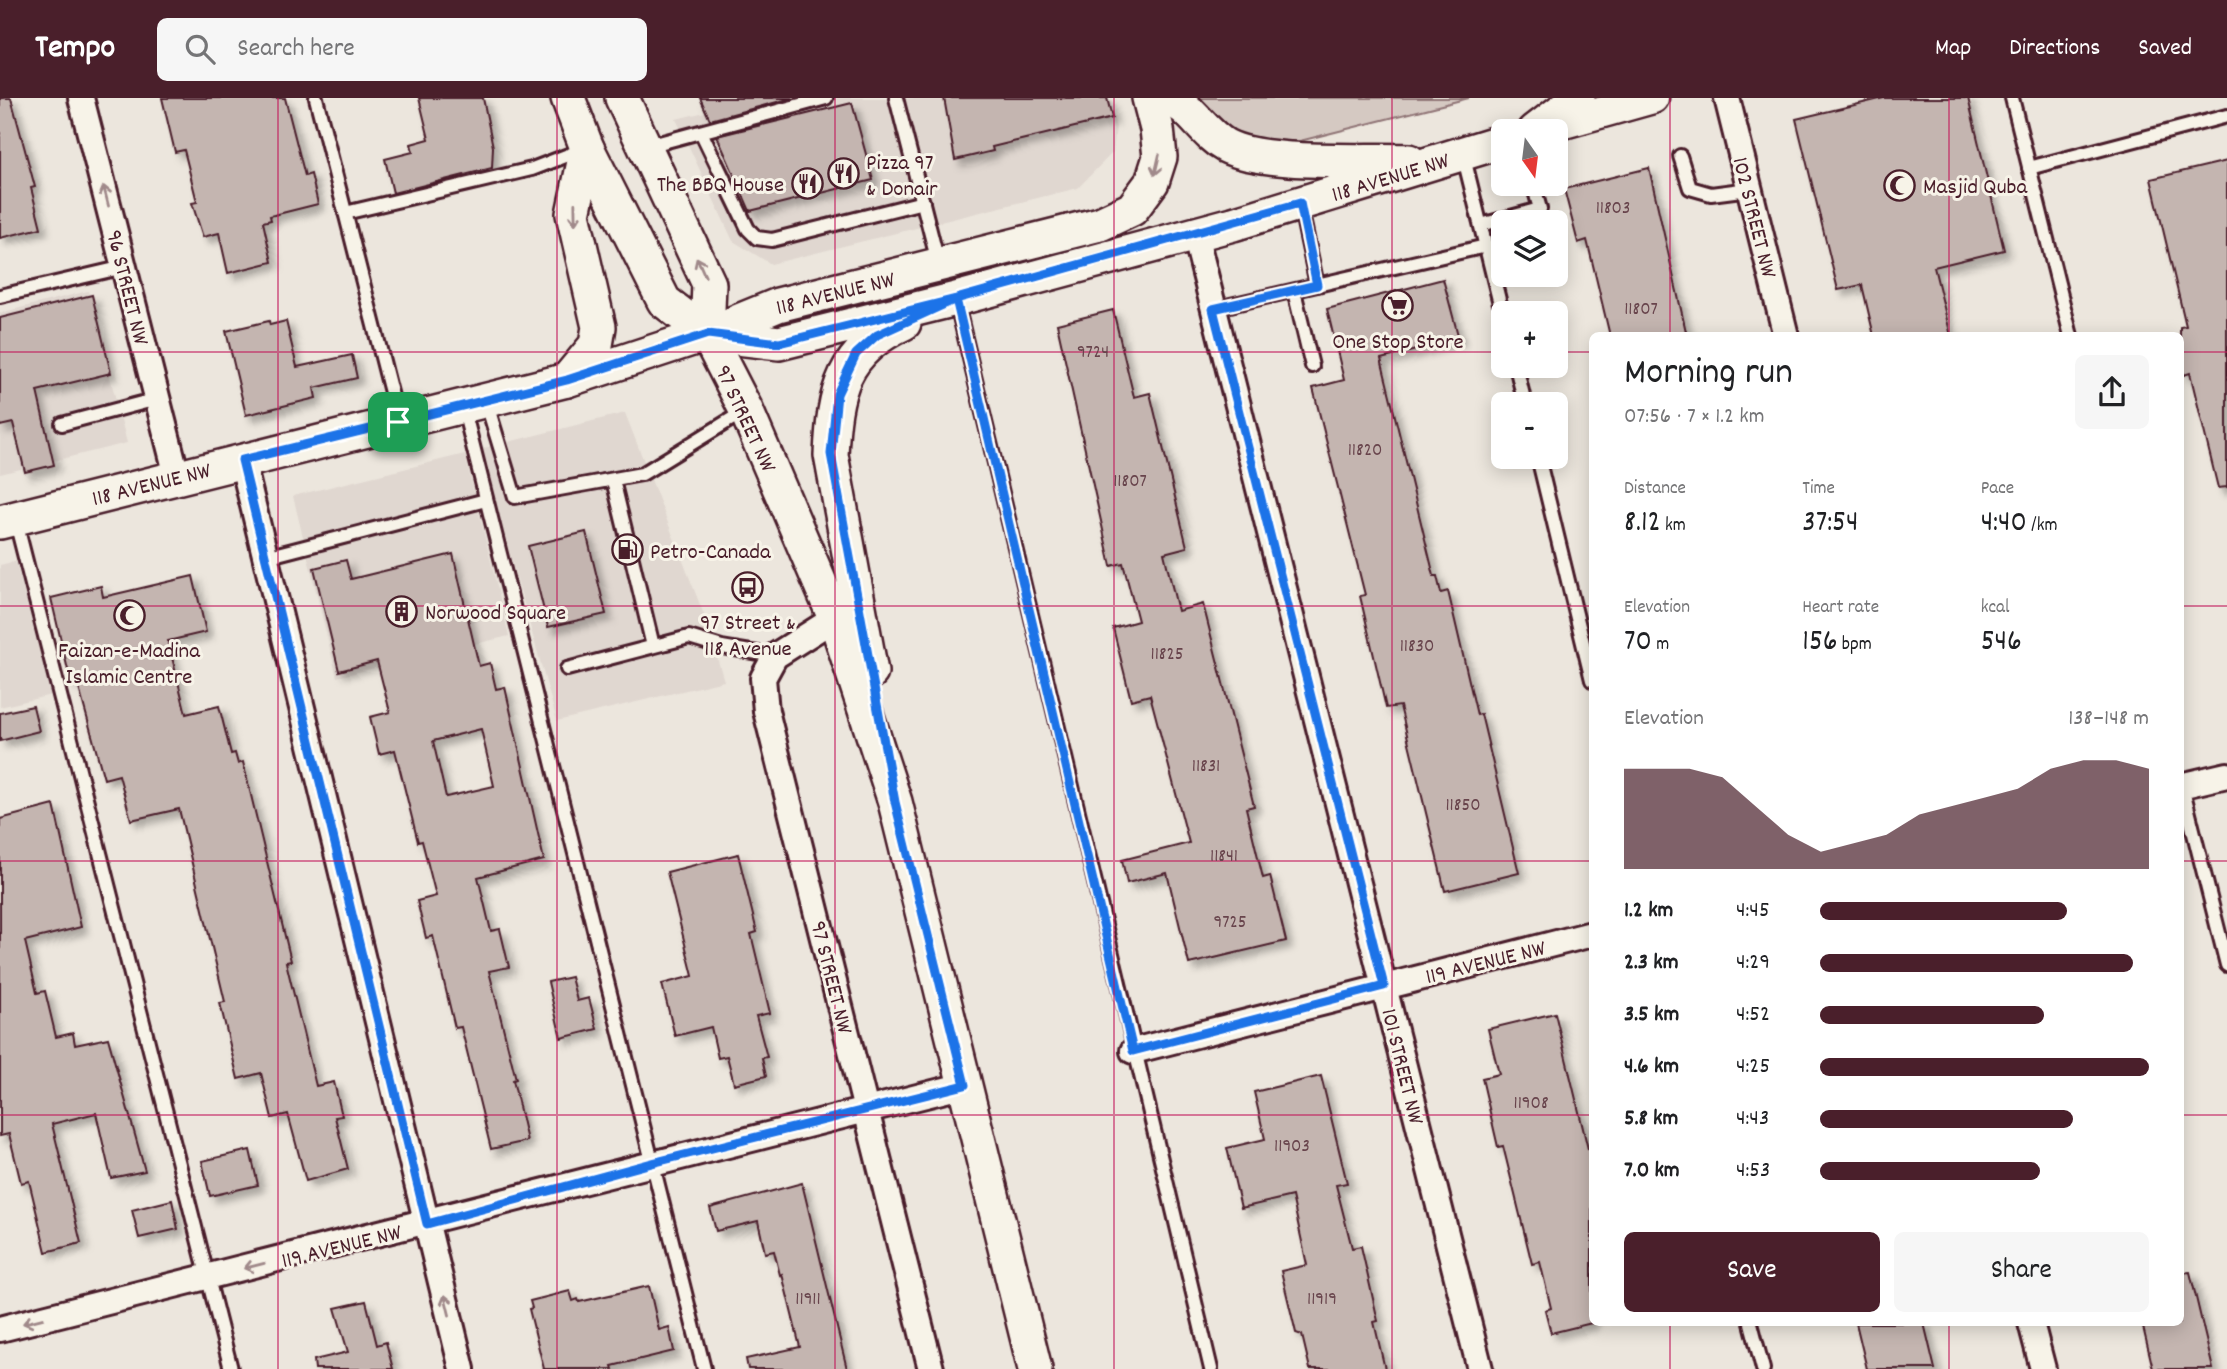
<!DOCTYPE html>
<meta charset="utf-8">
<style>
:root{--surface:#fff;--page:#f6f6f6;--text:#202124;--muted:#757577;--accent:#4a1f2b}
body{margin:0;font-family:Dekko,sans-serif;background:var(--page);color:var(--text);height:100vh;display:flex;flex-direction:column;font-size:26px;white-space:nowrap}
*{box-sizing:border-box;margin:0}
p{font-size:23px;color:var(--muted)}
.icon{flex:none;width:38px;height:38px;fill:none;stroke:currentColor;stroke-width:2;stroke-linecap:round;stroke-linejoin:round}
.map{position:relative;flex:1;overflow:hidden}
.side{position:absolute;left:1589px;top:234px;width:595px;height:994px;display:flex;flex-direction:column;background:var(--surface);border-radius:10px;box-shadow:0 4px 18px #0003}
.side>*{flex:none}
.needle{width:46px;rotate:166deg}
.buttons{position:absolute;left:1491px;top:21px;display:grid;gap:14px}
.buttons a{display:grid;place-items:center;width:77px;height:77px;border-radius:10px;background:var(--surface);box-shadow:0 4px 18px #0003;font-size:35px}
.pin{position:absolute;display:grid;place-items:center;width:60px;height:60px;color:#fff;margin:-30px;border-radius:14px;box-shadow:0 4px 10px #0006}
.round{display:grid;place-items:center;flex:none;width:74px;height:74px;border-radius:10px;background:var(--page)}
.headline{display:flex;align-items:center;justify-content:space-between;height:119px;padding:0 35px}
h1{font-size:38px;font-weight:600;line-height:52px}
.figures{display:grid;grid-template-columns:repeat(3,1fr);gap:10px;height:119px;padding:7px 35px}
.figures div{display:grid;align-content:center}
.figures b{font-size:30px;font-weight:600}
.figures small{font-size:19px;font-weight:400}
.figures p{font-size:19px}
.chart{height:196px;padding:14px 35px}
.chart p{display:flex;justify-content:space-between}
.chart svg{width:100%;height:126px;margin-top:7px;fill:var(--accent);opacity:.7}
.cta{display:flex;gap:14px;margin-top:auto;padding:14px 35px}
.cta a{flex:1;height:80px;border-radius:10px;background:var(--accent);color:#fff;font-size:28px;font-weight:600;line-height:80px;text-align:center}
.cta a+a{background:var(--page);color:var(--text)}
ul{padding:0 35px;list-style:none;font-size:23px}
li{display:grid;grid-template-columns:112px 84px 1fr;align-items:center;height:52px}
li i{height:18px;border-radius:9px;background:var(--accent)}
header{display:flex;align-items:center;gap:42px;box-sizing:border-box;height:98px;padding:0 35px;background:var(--accent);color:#fff}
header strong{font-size:33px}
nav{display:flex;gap:38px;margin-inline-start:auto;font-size:24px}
.search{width:490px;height:63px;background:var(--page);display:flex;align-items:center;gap:18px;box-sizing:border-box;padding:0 24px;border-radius:10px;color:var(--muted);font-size:26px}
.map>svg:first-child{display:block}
</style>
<header>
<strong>Tempo</strong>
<div class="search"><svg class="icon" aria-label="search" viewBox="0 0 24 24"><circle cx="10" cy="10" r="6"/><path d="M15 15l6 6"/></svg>Search here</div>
<nav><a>Map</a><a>Directions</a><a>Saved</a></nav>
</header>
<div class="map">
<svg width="2227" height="1271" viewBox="0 0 2227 1271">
<defs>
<filter id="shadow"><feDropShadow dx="6" dy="6" stdDeviation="3.5" flood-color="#0004"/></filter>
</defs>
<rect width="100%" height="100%" fill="#ece6dd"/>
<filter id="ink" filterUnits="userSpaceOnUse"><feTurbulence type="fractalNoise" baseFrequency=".0143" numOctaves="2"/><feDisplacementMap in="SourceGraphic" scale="14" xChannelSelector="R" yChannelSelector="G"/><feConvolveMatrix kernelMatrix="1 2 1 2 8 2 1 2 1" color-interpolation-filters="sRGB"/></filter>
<g filter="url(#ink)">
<!-- built -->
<g fill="#e0d7d0">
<path d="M762 0H1108L1116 29 1113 54 1078 90 771 166 733 143 676 21Z"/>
<path d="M88 193 127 345 0 376V215Z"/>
<path d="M625 315 706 522 724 583 557 623 480 351Z"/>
<path d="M465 356 509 538 337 579 293 398Z"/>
<path d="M16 463 51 597 0 609V467Z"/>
</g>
<!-- green -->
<path fill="#d5c9c2" stroke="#907476" stroke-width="2" d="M1194 0H1469L1300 43 1270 45 1227 32Z"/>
<!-- building -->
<g fill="#c4b5b0" stroke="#4a1f2b" stroke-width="2" fill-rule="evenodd" filter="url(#shadow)">
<path d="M0 0H11L35 89 31 90 41 130 0 140Z"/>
<path d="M162 0H285L305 78 311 76 318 106 270 118 271 122 263 124 272 164 228 175 219 135 203 139 192 105 197 104 184 52 175 54Z"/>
<path d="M419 0H483L493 49 492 70 393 95 385 61 413 54 411 46 429 41Z"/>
<path d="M700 0H792L710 22Z"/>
<path d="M944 0H1107L1112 20 992 49 993 53 955 62Z"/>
<path d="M1884 0H1968L2004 152 1934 169 1951 238H1874L1862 187 1838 192 1796 21Z"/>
<path d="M852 5 873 82 750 113 717 38Z"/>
<path d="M2227 63V389L2218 390 2190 275 2184 277 2180 263V229L2186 228 2151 81Z"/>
<path d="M1649 70 1687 238H1610L1587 142 1578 145 1564 91Z"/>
<path d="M1443 181 1459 241 1381 261 1434 478H1437L1441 495 1448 493 1477 617 1481 616 1519 775 1445 793 1400 608 1386 610 1360 498 1365 497 1313 290 1344 282 1327 211Z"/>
<path d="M92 197 111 275 37 293 54 367 25 374 13 325 0 328V220Z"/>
<path d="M1113 212 1134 299 1150 295 1187 449 1164 455 1178 513 1203 506 1254 708 1246 710 1263 780 1270 778 1286 843 1189 866 1167 775 1127 785 1122 762 1189 745 1150 597 1131 602 1113 530 1138 523 1123 465 1111 468 1057 226Z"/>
<path d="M269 223 270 227 286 223 297 269 352 257 357 280 314 290 316 300 246 317 226 233Z"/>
<path d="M586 434 606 516 548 529 528 448Z"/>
<path d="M453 456 479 568 490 565 496 591 505 589 544 762 478 779 491 833 500 831 509 869 489 873 516 981 513 982 527 1043 491 1051 461 929 455 930 433 838 426 840 417 803 436 798 422 743 418 744 395 652 379 656 370 619 390 614 377 563 339 573 314 470 346 462 351 481ZM481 631 494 688 446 699 433 643Z"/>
<path d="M193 478 206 534 168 543 186 616 219 608 231 656 235 655 238 666 243 664 291 863 286 864 316 988 334 984 342 1018 335 1019 348 1071 306 1083 288 1016 272 1020 261 975 238 981 220 905 225 904 179 711 131 722 119 677 104 681 77 583 71 585 51 500 101 488 103 499Z"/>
<path d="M33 608 39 633 0 643V615Z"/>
<path d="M54 707 81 829 25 843 37 895 45 893 56 939 73 935 75 947 108 940 145 1073 111 1080 96 1015 52 1026 81 1145 46 1154 29 1083 21 1085 9 1036 0 1038V721Z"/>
<path d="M738 756 757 834 751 836 770 915 756 918 767 959 762 960 766 978 734 986 727 958 718 960 711 929 675 938 662 886 693 878 667 774Z"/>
<path d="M571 879 577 903 589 900 597 931 561 940 548 884Z"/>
<path d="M1555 915 1588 1051 1592 1050V1225L1551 1235 1545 1212 1551 1210 1540 1164 1532 1166 1503 1048 1498 1049 1482 980 1499 976 1488 931Z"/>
<path d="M1321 978 1347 1085 1336 1087 1352 1150 1361 1148 1378 1223 1374 1224 1385 1271H1310L1302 1237 1296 1235 1281 1173 1307 1167 1292 1098 1241 1110 1227 1050 1265 1041 1254 994Z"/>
<path d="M250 1052 258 1087 210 1098 202 1063Z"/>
<path d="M802 1085 847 1271H748L746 1261 800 1249 782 1176 780 1177 774 1153 765 1155 758 1123 716 1133 710 1110Z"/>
<path d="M172 1102 178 1131 139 1140 132 1112Z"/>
<path d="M2190 1174 2213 1271H2153L2142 1225H2180V1175Z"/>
<path d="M649 1188 659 1232 669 1229 674 1253 612 1268 613 1271H544L529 1211 532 1210 530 1203 570 1193 573 1203 578 1201 579 1204Z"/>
<path d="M366 1203 377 1247 386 1244 393 1271H315L314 1262 348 1254 335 1210Z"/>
<path d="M1856 1225H1924L1935 1271H1867Z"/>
</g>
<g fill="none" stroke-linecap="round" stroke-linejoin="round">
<defs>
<g id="service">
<path d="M316 0 398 322"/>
<path d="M896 0 938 164"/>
<path d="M2012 0 2071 238"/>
<path d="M701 34 748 131 757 140 772 142 923 104"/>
<path d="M648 48 826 0"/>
<path d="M1463 56 1503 218"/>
<path d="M1680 58 1690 90 1711 96 1749 91"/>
<path d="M2029 70 2227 18"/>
<path d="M1300 106 1317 187"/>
<path d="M345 115 532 71 584 51"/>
<path d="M1481 127 1540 111 1533 86"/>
<path d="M1294 193 1312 268"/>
<path d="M0 198 124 169"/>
<path d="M956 202 1211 1271"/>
<path d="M1213 211 1486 148"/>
<path d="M1516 268 1525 306"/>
<path d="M486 303 515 399 642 376 743 314"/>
<path d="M463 308 704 1271"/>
<path d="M62 326 157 301"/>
<path d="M1538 359 1592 582"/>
<path d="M613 382 653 548"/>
<path d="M15 420 231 1271"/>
<path d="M266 459 486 402"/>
<path d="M567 571 689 539 722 549 775 558"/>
<path d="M2181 684 2227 867"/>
<path d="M1751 1225 1763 1271"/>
</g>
<g id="minor">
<path d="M81 0 177 378"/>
<path d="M1727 0 1786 238"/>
<path d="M1195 136 1480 1271"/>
<path d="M242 362 462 1271"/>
<path d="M835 520 775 558 763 580 766 613 931 1271"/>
<path d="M2180 688 2227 677"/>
<path d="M1133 953 1592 836"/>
<path d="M2031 1225 2043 1271"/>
<path d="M0 1231 965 987"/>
</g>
<path id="tertiary" d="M1539 32 1653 0"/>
<g id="secondary">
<path d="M568 0 587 50 664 203 707 236 746 312 835 520 895 704 1035 1271"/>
<path d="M622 0 709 186 707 236"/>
<path d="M1169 0C1192 10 1203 35 1226 48 1266 68 1362 61 1409 63"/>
<path d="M1535 33 1578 0"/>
<path d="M711 237 779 245 956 201 1233 126 1503 43"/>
<path d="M567 282 596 247 599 229 573 116 587 50"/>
<path d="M0 424 567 282 707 236 778 207 1100 126 1132 111 1152 84 1160 59 1157 31 1149 0"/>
<path d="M871 574 831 357C834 293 842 253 904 225"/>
</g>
</defs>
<!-- service casing -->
<use href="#service" stroke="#4a1f2b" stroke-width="18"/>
<!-- minor casing -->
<use href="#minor" stroke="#4a1f2b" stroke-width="30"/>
<!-- tertiary casing -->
<use href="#tertiary" stroke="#4a1f2b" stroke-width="35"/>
<!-- secondary casing -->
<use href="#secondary" stroke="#4a1f2b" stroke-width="38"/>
<!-- service -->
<use href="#service" stroke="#f7f3e8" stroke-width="12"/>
<!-- minor -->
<use href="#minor" stroke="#f7f3e8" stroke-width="24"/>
<!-- tertiary -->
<use href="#tertiary" stroke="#f7f3e8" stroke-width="30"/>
<!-- secondary -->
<use href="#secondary" stroke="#f7f3e8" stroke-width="33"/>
</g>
<!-- one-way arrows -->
<defs><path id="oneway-shaft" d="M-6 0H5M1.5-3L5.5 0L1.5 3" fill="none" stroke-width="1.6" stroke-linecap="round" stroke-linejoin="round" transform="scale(1.75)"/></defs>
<g stroke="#a0898a">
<use href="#oneway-shaft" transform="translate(1157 67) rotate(103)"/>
<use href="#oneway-shaft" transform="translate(106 98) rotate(-104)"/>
<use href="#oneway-shaft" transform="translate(575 116) rotate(89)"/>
<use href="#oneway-shaft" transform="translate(701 169) rotate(-114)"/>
<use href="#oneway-shaft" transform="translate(254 1168) rotate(166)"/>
<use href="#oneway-shaft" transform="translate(447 1207) rotate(-104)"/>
<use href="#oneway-shaft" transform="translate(33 1223) rotate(166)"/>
</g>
</g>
<g fill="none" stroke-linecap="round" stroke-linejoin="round" filter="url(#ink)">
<defs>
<path id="route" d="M398 324 242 362 427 1126 652 1065 965 987 895 704 831 356 837 296 856 256 877 237 956 201 1133 953 1384 888 1213 211 1317 187 1300 105 956 201 779 245 708 236 567 282 398 324"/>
</defs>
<!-- route casing -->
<use href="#route" stroke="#fff" stroke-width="14"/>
<!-- route -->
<use href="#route" stroke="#1a73e8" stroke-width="9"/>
</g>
<!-- grid -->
<path fill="none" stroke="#c2185b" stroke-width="2" stroke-opacity="0.55" d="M278 0V1271M557 0V1271M835 0V1271M1114 0V1271M1392 0V1271M1670 0V238M1949 0V238M0 254H1503M1556 254H1592M2180 254H2227M0 508H1592M2180 508H2227M0 763H1592M2180 763H2227M0 1017H1592M2180 1017H2227M1670 1225V1271M1949 1225V1271"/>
<!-- icons -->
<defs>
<symbol id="restaurant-ring" viewBox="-11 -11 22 22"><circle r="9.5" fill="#f7f3e8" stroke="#4a1f2b" stroke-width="1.5"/><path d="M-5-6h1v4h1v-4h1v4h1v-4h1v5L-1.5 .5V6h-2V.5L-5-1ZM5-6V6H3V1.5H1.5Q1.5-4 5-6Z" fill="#4a1f2b"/></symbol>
<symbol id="mosque-ring" viewBox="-11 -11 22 22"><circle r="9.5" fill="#f7f3e8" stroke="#4a1f2b" stroke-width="1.5"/><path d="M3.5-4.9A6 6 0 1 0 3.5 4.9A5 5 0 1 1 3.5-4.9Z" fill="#4a1f2b"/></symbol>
<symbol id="supermarket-ring" viewBox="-11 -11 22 22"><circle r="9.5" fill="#f7f3e8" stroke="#4a1f2b" stroke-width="1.5"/><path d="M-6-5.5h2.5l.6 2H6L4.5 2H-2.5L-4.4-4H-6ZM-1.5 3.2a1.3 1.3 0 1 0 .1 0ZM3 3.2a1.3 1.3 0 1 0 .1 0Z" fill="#4a1f2b"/></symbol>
<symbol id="fuel-ring" viewBox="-11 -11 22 22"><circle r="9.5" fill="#f7f3e8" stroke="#4a1f2b" stroke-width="1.5"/><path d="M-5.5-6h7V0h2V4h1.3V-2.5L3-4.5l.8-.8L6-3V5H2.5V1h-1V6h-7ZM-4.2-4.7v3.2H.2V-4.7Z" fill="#4a1f2b"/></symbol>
<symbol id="bus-ring" viewBox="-11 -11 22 22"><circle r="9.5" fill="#f7f3e8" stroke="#4a1f2b" stroke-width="1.5"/><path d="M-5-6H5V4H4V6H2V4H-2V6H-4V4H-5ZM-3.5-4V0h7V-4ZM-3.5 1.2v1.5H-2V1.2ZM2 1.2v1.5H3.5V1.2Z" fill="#4a1f2b"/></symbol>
<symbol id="building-ring" viewBox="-11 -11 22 22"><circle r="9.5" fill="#f7f3e8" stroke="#4a1f2b" stroke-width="1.5"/><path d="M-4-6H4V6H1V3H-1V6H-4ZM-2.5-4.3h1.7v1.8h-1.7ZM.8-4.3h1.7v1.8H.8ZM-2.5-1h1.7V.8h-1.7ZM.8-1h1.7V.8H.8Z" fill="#4a1f2b"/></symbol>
</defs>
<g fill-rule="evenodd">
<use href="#restaurant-ring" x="826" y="58" width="35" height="35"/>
<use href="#restaurant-ring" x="790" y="68" width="35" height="35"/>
<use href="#mosque-ring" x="1882" y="70" width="35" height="35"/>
<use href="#supermarket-ring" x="1380" y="190" width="35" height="35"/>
<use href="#fuel-ring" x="610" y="434" width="35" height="35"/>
<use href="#bus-ring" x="730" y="472" width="35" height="35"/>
<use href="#building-ring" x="384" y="496" width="35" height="35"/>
<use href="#mosque-ring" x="112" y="500" width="35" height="35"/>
</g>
<g text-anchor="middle" stroke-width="6" stroke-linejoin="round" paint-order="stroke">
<!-- number labels -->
<g font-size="19" fill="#68444c">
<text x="1613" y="115">11803</text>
<text x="1641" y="216">11807</text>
<text x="1093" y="259">9724</text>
<text x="1365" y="357">11820</text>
<text x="1130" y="388">11807</text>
<text x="1417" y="553">11830</text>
<text x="1167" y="561">11825</text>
<text x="1206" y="673">11831</text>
<text x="1463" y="712">11850</text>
<text x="1224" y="763">11841</text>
<text x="1230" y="829">9725</text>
<text x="1531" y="1010">11908</text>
<text x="1292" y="1053">11903</text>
<text x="808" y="1206">11911</text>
<text x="1322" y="1206">11919</text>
</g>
<!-- poi labels -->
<g font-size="23" fill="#4a1f2b" stroke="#f7f3e8" text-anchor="start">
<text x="866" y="71">Pizza 97<tspan x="866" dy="26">&amp; Donair</tspan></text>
<text x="784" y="93" text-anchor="end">The BBQ House</text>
<text x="1923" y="95">Masjid Quba</text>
<text x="1398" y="250" text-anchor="middle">One Stop Store</text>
<text x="650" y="460">Petro-Canada</text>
<text x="425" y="521">Norwood Square</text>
<text x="748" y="531" text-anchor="middle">97 Street &amp;<tspan x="748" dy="26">118 Avenue</tspan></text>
<text x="129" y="559" text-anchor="middle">Faizan-e-Madina<tspan x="129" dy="26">Islamic Centre</tspan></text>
</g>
<!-- street labels -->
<g font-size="23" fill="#4a1f2b" stroke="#f7f3e8">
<text transform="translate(1390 78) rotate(-17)" y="8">118 AVENUE NW</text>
<text transform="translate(1756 119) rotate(76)" y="8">102 STREET NW</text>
<text transform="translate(129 189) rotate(76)" y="8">96 STREET NW</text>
<text transform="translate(835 194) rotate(-14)" y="8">118 AVENUE NW</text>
<text transform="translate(747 320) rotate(65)" y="8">97 STREET NW</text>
<text transform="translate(151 385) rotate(-14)" y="8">118 AVENUE NW</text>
<text transform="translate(1485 863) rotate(-14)" y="8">119 AVENUE NW</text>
<text transform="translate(833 879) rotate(76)" y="8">97 STREET NW</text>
<text transform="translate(1404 968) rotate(76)" y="8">101 STREET NW</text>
<text transform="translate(341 1147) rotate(-14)" y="8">119 AVENUE NW</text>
</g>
</g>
</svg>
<div class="buttons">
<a><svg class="needle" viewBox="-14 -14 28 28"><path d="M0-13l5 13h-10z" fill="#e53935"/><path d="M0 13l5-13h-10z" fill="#757577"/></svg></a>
<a><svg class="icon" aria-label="layers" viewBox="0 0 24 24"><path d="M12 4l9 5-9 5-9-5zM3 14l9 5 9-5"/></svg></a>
<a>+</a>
<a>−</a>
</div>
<div class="pin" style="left:398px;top:324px;background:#1e9e55"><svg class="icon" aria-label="arrive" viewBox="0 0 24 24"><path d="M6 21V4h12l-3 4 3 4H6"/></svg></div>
<section class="side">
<div class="headline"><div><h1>Morning run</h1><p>07:56 · 7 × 1.2 km</p></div><a class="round"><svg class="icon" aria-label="share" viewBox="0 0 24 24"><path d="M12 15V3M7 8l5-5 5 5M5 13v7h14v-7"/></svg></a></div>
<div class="figures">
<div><p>Distance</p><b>8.12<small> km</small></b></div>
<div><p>Time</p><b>37:54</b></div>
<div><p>Pace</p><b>4:40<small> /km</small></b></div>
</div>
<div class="figures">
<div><p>Elevation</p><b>70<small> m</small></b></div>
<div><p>Heart rate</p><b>156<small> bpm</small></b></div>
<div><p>kcal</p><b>546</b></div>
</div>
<div class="chart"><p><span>Elevation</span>138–148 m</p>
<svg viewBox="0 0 160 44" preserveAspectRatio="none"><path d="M0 44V9L10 9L20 9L30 12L40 22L50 32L60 38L70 35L80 32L90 25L100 22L110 19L120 16L130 9L140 6L150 6L160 9V44z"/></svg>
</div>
<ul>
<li><b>1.2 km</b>4:45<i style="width:75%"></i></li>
<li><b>2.3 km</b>4:29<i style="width:95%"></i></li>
<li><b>3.5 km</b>4:52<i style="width:68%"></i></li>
<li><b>4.6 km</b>4:25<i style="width:100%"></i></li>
<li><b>5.8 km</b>4:43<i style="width:77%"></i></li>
<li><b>7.0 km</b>4:53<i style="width:67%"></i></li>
</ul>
<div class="cta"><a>Save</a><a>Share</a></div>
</section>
</div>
